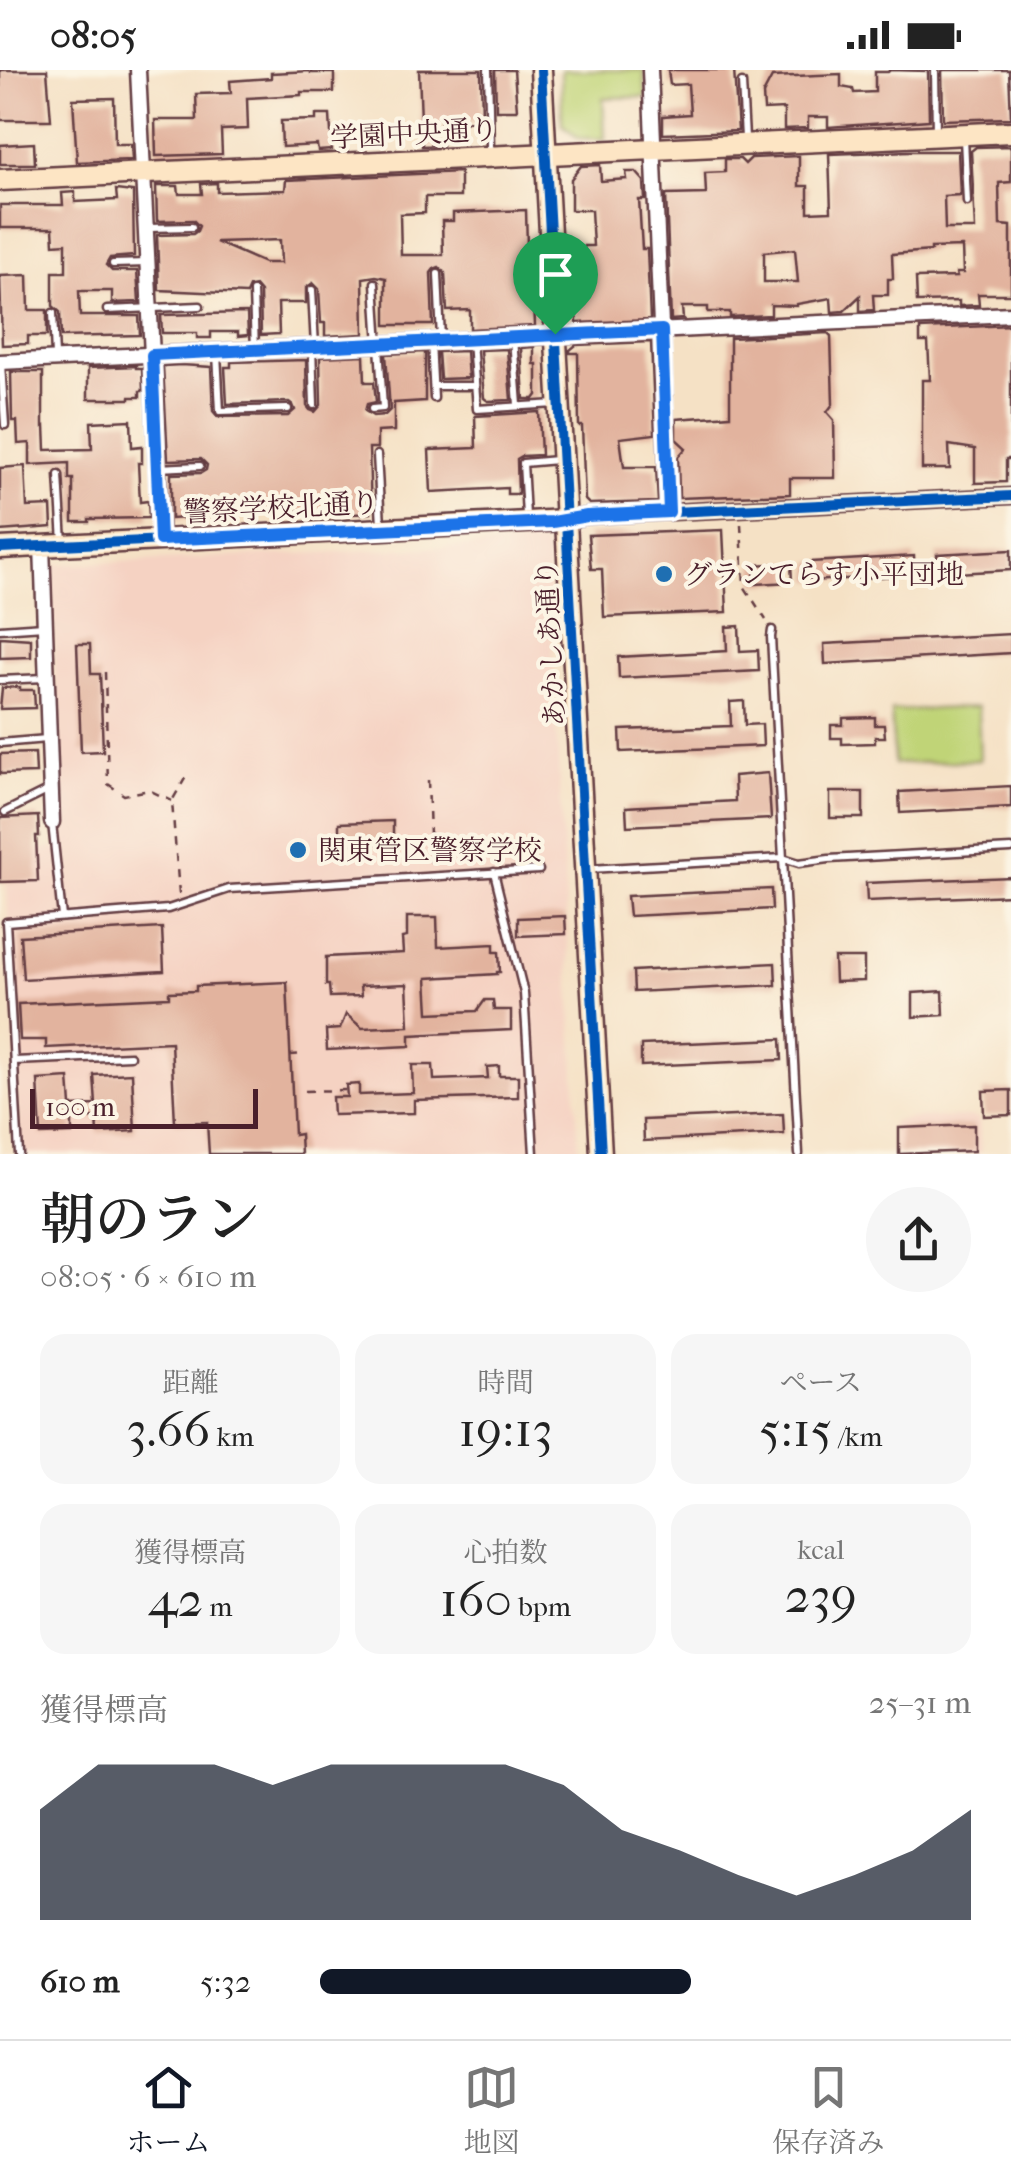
<!DOCTYPE html>
<html lang="ja">
<meta charset="utf-8">
<style>
:root{--surface:#fff;--page:#f6f6f6;--text:#222;--muted:#767676;--line:#e0e0e0;--accent:#111827}
body{margin:0;font-family:"IM FELL French Canon","Noto Serif JP",serif;background:var(--page);color:var(--text);height:100vh;display:flex;flex-direction:column;font-size:38px;white-space:nowrap}
*{box-sizing:border-box;margin:0}
p{font-size:32px;color:var(--muted)}
.icon{flex:none;width:55px;height:55px;fill:none;stroke:currentColor;stroke-width:2;stroke-linecap:round;stroke-linejoin:round}
.map{position:relative;height:1084px;overflow:hidden}
.drawer{display:flex;flex-direction:column;background:var(--surface);flex:1}
.drawer>*{flex:none}
.scale{position:absolute;left:30px;bottom:25px;width:228px;box-sizing:border-box;padding-left:10px;border:5px solid #4a1f2b;border-top:0;font-size:28px;line-height:35px;white-space:nowrap;color:#4a1f2b;-webkit-text-stroke:8px #fcf5e5;paint-order:stroke}
.pin{position:absolute;display:grid;place-items:center;width:85px;height:85px;color:#fff;margin:-102px -42px;border-radius:50% 50% 50% 0;rotate:-45deg;box-shadow:0 0 10px #0007}
.pin .icon{rotate:45deg}
.round{display:grid;place-items:center;flex:none;width:105px;height:105px;border-radius:52px;background:var(--page)}
.summary{display:flex;align-items:center;justify-content:space-between;height:170px;padding:0 40px}
h1{font-size:55px;font-weight:600;line-height:75px}
.figures{display:grid;grid-template-columns:repeat(3,1fr);gap:15px;height:170px;padding:10px 40px}
.figures div{display:grid;align-content:center;border-radius:25px;background:var(--page);text-align:center}
.figures b{font-size:50px;font-weight:600}
.figures small{font-size:28px;font-weight:400}
.figures p{font-size:28px}
.chart{height:280px;padding:20px 40px}
.chart p{display:flex;justify-content:space-between}
.chart svg{width:100%;height:180px;margin-top:10px;fill:var(--accent);opacity:.7}
ul{padding:0 40px;list-style:none;font-size:32px}
li{display:grid;grid-template-columns:160px 120px 1fr;align-items:center;height:75px}
li i{height:25px;border-radius:12px;background:var(--accent)}
.status{display:flex;justify-content:space-between;align-items:center;height:70px;padding:0 50px;background:var(--surface);direction:ltr}
.status svg{height:28px;fill:currentColor}
.menu{display:flex;justify-content:space-around;align-items:center;height:140px;border-top:2px solid var(--line);background:var(--surface);font-size:28px;color:var(--muted)}
.menu a{display:grid;justify-items:center;gap:5px}
.menu .on{color:var(--accent)}
.map>svg:first-child{display:block}
</style>
<div class="status"><b>08:05</b><svg viewBox="0 0 49 12"><path d="M0 12V9h3v3zM5 12V6h3v6zM10 12V3h3v9zM15 12V0h3v12zM26 1h20v11H26zM47 4h2v5h-2z"/></svg></div>
<div class="map">
<svg width="1011" height="1084" viewBox="0 0 1011 1084">
<rect width="100%" height="100%" fill="#fcf5e5"/>
<filter id="ink" filterUnits="userSpaceOnUse"><feTurbulence type="fractalNoise" baseFrequency=".01" numOctaves="2"/><feDisplacementMap in="SourceGraphic" scale="20" xChannelSelector="R" yChannelSelector="G"/><feConvolveMatrix kernelMatrix="1 2 1 2 8 2 1 2 1" color-interpolation-filters="sRGB"/></filter>
<filter id="wash" filterUnits="userSpaceOnUse"><feTurbulence type="fractalNoise" baseFrequency=".0048" numOctaves="4" result="noise"/><feDisplacementMap in="SourceGraphic" scale="40" xChannelSelector="R" yChannelSelector="G"/><feGaussianBlur stdDeviation="2.25" result="paint"/><feColorMatrix in="noise" values="0 0 0 0 0 0 0 0 0 0 0 0 0 0 0 0 0 1.4 0 .05"/><feComposite in="paint" operator="in"/></filter>
<g filter="url(#wash)">
<rect width="100%" height="100%" fill="#f5e1c5"/>
<!-- built -->
<g fill="#f5d2c2">
<path d="M539 473 547 478 579 1084H20L5 781 62 778 51 495Z"/>
<path d="M969 1047 979 1049 981 1084H893L891 1052 913 1048Z"/>
</g>
<!-- green -->
<g fill="#c0d477" stroke="#857a51" stroke-width="2.5">
<path d="M561 0H644L646 27 603 28 605 69 578 68 562 54Z"/>
<path d="M978 637 980 690 894 694 891 641Z"/>
</g>
<g id="blocks">
<!-- building -->
<g fill="#e2b39e" fill-rule="evenodd">
<path d="M0 0H47L51 50H0Z"/>
<path d="M419 0H481L482 51 441 52 442 75 422 76Z"/>
<path d="M495 0H514L517 40H496Z"/>
<path d="M668 0H734L738 61 663 64V46L690 44 688 14 670 15Z"/>
<path d="M890 0 928 1 929 50 828 57V47H808V58L784 59V39L764 40 763 24 772 7 841 4V17L853 19 854 23 875 22V2H888Z"/>
<path d="M944 0H1009L1011 48 943 50 942 1Z"/>
<path d="M311 1V3H334V22H301V25L247 28 248 59 221 60 222 84 156 86 155 50H197L196 24 231 23 230 11 271 8V3Z"/>
<path d="M114 28 115 74H131L132 90 77 92 73 29Z"/>
<path d="M316 45H330L332 80 318 81 317 75 282 77 281 51 316 50Z"/>
<path d="M34 73 35 94H0V75Z"/>
<path d="M1011 76V112L999 113 1000 155 1011 156V224H978L979 235 959 236V231L917 232 916 208 957 207 956 203H963L962 177 931 178V181L892 184 893 209H888V225H873L874 240 860 241V226L844 241 832 242 831 228 797 234V236L771 235V245L730 247V242H708V237H682L683 249 671 250 666 125 706 124 705 103 725 102V89H740L745 94 751 88 799 86V116H808V142L831 141 829 84 910 81H958L960 125 944 126 945 159H975L971 81 976 77ZM795 179 798 212H764V182Z"/>
<path d="M600 95 601 111 627 109 626 102H636L644 111 645 130H639L642 179H647L650 250 577 253 575 199H585L584 176H593L591 140H571V109L581 96Z"/>
<path d="M460 102V127H425V143L400 144 401 185H443L442 151H453V143L526 140 527 177H532L535 256 470 259V240L447 241 445 203 439 197 434 199 431 203 433 255H386V208L376 206 363 208 364 264 325 266V253H321L319 219 313 213 306 218V233H278L279 264 261 265 260 222 255 216 249 217 246 224 159 220 157 165 193 164 197 161 199 156 193 150 157 151 156 116H178L179 124H202L201 114 217 113V122L285 120 286 110ZM280 170 281 193H264L216 172Z"/>
<path d="M116 120 133 122 134 186 110 188 106 195 112 201H137L139 232 112 233V221H79L80 246H139L140 265 61 267 60 242 53 236V202H66V173L54 174 53 158H0V135H63L62 123 75 122V132L117 130Z"/>
<path d="M28 205 29 240H47V266H28V274L2 275 0 206Z"/>
<path d="M247 243 248 265 238 266V262H211V268H197V263H162L161 245Z"/>
<path d="M1011 255V389H1006V412L975 413V379L949 375 950 399H922V310H930L928 272H920V259Z"/>
<path d="M828 263 831 266 833 334 827 342 834 350 835 408H790V424L679 428 678 387 686 378 676 369V349L730 345V268Z"/>
<path d="M651 272 655 364 620 368 624 397H656L658 432 589 434 585 430 582 356H579L578 283H570V280L576 275Z"/>
<path d="M534 277V294H537V325L534 329H524L521 278Z"/>
<path d="M507 279 511 330 488 331 484 328 480 280Z"/>
<path d="M466 281 468 308 440 309 438 282Z"/>
<path d="M425 282V331L394 333V361L377 362V378H369L371 443 353 444V440L212 442V446L171 449V404L201 403 206 400 207 395 201 389 168 390 163 296 182 295 211 297 213 341 218 347 288 346 295 340 293 335 289 332 227 334 225 297H231V292L306 290 307 336 310 340 315 342 321 335 320 287 364 285 365 312H374L376 332 367 334 365 341 373 346 385 345 390 340 386 284Z"/>
<path d="M136 296V298H142L143 321H140V327H130V329H88V298Z"/>
<path d="M11 302H43V357L45 356 46 380 92 379 91 352 131 350 132 377 142 376V393H138L140 432 148 431 149 448 89 449V452H73V409H69V393L30 395V373L18 374 17 351H12Z"/>
<path d="M539 342 541 385 522 386 517 389 518 424H507V418L431 422 429 380 476 378 475 346Z"/>
<path d="M25 396 27 437 51 436 52 457 0 461V398Z"/>
<path d="M723 460 727 542 604 547 602 499H591L588 465Z"/>
<path d="M1011 480V500L938 504 937 484Z"/>
<path d="M914 486 915 505 810 511 811 492Z"/>
<path d="M791 493 792 512 755 514 754 495Z"/>
<path d="M739 556 740 581 758 580 759 601 619 608 618 587 727 581 726 557Z"/>
<path d="M1011 564V583L825 594 824 574Z"/>
<path d="M0 567 31 569V587L0 588Z"/>
<path d="M77 574H90L91 604H100L103 681 81 682Z"/>
<path d="M20 617V620H34L35 638 0 639 2 618Z"/>
<path d="M744 631 745 655 762 654 763 676 621 682 620 660 731 656 730 632Z"/>
<path d="M875 647V655H884L885 667H875V673L842 674V668H831V655H843V648Z"/>
<path d="M35 683 36 703 0 704V684Z"/>
<path d="M768 703 771 749 627 756 626 737 735 731 734 706Z"/>
<path d="M1011 716V737L900 743 899 722Z"/>
<rect x="830" y="722" width="33" height="26"/>
<path d="M38 746 39 766H36L38 811 0 812V748Z"/>
<path d="M393 751V773L339 775V753Z"/>
<path d="M1011 807V825L867 831 866 813Z"/>
<path d="M771 819 772 839 629 846 627 826Z"/>
<path d="M565 846 566 864 518 866V848Z"/>
<path d="M407 847H437L438 877 494 874V882H499L500 902H497V904L427 908 429 943 477 941 485 930H493L494 940H511V960L410 965V976L327 980 326 960 340 959 346 944 362 958 409 956 407 914 360 916 361 926 330 927 329 915H326V887L403 883 402 868 407 867Z"/>
<path d="M162 858 164 901 23 909 20 866Z"/>
<path d="M834 888H864V911L835 912Z"/>
<path d="M775 893 776 915 634 922 633 901Z"/>
<path d="M287 912 294 1065 300 1064 301 1084H209L207 1052 175 1053 171 972 46 978V970H20L18 934 169 927V922L196 921V916Z"/>
<path d="M943 921 944 945 913 947V923Z"/>
<path d="M781 969 782 990 641 996V975Z"/>
<path d="M412 995H433L434 1010 488 1008 487 997 499 996V1006H518V1027L414 1030V1043L333 1045 332 1027H347L346 1015 359 1014V1025L413 1023Z"/>
<path d="M132 1003 135 1061 98 1063 97 1048 72 1049V1064L41 1065 38 1010 69 1008 71 1036 96 1035 94 1005Z"/>
<path d="M1011 1020V1045L984 1046 983 1021Z"/>
<path d="M783 1044 784 1064 644 1071 643 1050Z"/>
<path d="M974 1055V1081L899 1084V1058Z"/>
</g>
</g>
</g>
<g filter="url(#ink)">
<use href="#blocks" fill-opacity="0" stroke="#643c42" stroke-width="2.5"/>
<g fill="none" stroke-linecap="round" stroke-linejoin="round">
<defs>
<g id="lane">
<path d="M488 0 490 77 493 81"/>
<path d="M935 0 936 64"/>
<path d="M742 13 745 68"/>
<path d="M964 68 967 132"/>
<path d="M149 158 192 157"/>
<path d="M113 194 147 193"/>
<path d="M438 204 441 270"/>
<path d="M312 220 315 277"/>
<path d="M253 222 255 280"/>
<path d="M107 240 200 236"/>
<path d="M53 243 55 286"/>
<path d="M513 268 518 335"/>
<path d="M472 271 477 339 556 334"/>
<path d="M431 272 434 328"/>
<path d="M312 277 314 335"/>
<path d="M217 283 220 341 288 339"/>
<path d="M1 294 5 355"/>
<path d="M434 316H475"/>
<path d="M372 339 383 338 375 213"/>
<path d="M377 385 381 454"/>
<path d="M158 398 200 396"/>
<path d="M59 405 63 473"/>
<path d="M526 446 523 393 557 390"/>
<path d="M0 559 44 556"/>
<path d="M772 560 771 567 799 1084"/>
<path d="M0 610 45 608"/>
<path d="M0 673 47 669"/>
<path d="M5 742 49 720"/>
<path d="M52 753 62 847"/>
<path d="M589 799 783 788 799 793 829 789 1011 779"/>
<path d="M494 802 524 923 534 1084"/>
<path d="M14 991 130 986"/>
<path d="M19 1084 6 852 168 839 229 819 539 800"/>
</g>
<g id="street">
<path d="M138 0 161 470"/>
<path d="M650 0 669 442"/>
<path d="M0 292 1011 244"/>
<path d="M566 450 587 446 1011 426"/>
<path d="M42 476 52 752"/>
</g>
<g id="secondary">
<path d="M541 0 601 1084"/>
<path d="M0 110 1011 62"/>
<path d="M0 478 566 450"/>
</g>
</defs>
<!-- lane casing -->
<use href="#lane" stroke="#643c42" stroke-width="11"/>
<!-- street casing -->
<use href="#street" stroke="#643c42" stroke-width="19"/>
<!-- secondary casing -->
<use href="#secondary" stroke="#643c42" stroke-width="25"/>
<!-- path -->
<g stroke="#643c42" stroke-width="2.5" stroke-dasharray="8 8" stroke-linecap="butt">
<path d="M741 454 744 516 766 550"/>
<path d="M105 602 108 714 124 725 149 720 172 731"/>
<path d="M428 710 431 793"/>
<path d="M179 824 172 731 187 705"/>
<path d="M290 985 303 984"/>
<path d="M305 1021 346 1020"/>
</g>
<!-- lane -->
<use href="#lane" stroke="#fff" stroke-width="6"/>
<!-- street -->
<use href="#street" stroke="#fff" stroke-width="14"/>
<!-- secondary -->
<use href="#secondary" stroke="#fde5c4" stroke-width="20"/>
<defs>
<g id="cycleway">
<path d="M541 0 601 1084"/>
<path d="M0 478 551 451 587 446 1011 426"/>
</g>
</defs>
<!-- cycleway casing -->
<use href="#cycleway" stroke="#fcf5e5" stroke-width="16"/>
<!-- cycleway -->
<use href="#cycleway" stroke="#0057b8" stroke-width="10"/>
</g>
</g>
<g fill="none" stroke-linecap="round" stroke-linejoin="round" filter="url(#ink)">
<defs>
<path id="route" d="M662 260 669 442 587 446 552 452 160 470 152 285Z"/>
</defs>
<!-- route casing -->
<use href="#route" stroke="#fff" stroke-width="20"/>
<!-- route -->
<use href="#route" stroke="#1a73e8" stroke-width="12"/>
</g>
<!-- markers -->
<g fill="#1f6fb2" stroke="#fcf5e5" stroke-width="4">
<circle cx="664" cy="504" r="10"/>
<circle cx="298" cy="780" r="10"/>
</g>
<g text-anchor="middle" stroke-width="8" stroke-linejoin="round" paint-order="stroke">
<!-- street labels -->
<g font-size="28" fill="#4a1f2b" stroke="#fcf5e5">
<text transform="translate(414 63) rotate(-3)" y="10">学園中央通り</text>
<text transform="translate(281 437) rotate(-3)" y="10">警察学校北通り</text>
<text transform="translate(550 573) rotate(-93)" y="10">あかしあ通り</text>
</g>
<!-- poi labels -->
<g font-size="28" fill="#4a1f2b" stroke="#fcf5e5" text-anchor="start">
<text x="684" y="514">グランてらす小平団地</text>
<text x="318" y="790">関東管区警察学校</text>
</g>
</g>
</svg>
<div class="scale">100 m</div>
<div class="pin" style="left:555px;top:264px;background:#1e9e55"><svg class="icon" aria-label="arrive" viewBox="0 0 24 24"><path d="M6 21V4h12l-3 4 3 4H6"/></svg></div>
</div>
<section class="drawer">
<div class="summary"><div><h1>朝のラン</h1><p>08:05 · 6 × 610 m</p></div><a class="round"><svg class="icon" aria-label="share" viewBox="0 0 24 24"><path d="M12 15V3M7 8l5-5 5 5M5 13v7h14v-7"/></svg></a></div>
<div class="figures">
<div><p>距離</p><b>3.66<small> km</small></b></div>
<div><p>時間</p><b>19:13</b></div>
<div><p>ペース</p><b>5:15<small> /km</small></b></div>
</div>
<div class="figures">
<div><p>獲得標高</p><b>42<small> m</small></b></div>
<div><p>心拍数</p><b>160<small> bpm</small></b></div>
<div><p>kcal</p><b>239</b></div>
</div>
<div class="chart"><p><span>獲得標高</span>25–31 m</p>
<svg viewBox="0 0 160 44" preserveAspectRatio="none"><path d="M0 44V17L10 6L20 6L30 6L40 11L50 6L60 6L70 6L80 6L90 11L100 22L110 27L120 33L130 38L140 33L150 27L160 17V44z"/></svg>
</div>
<ul>
<li><b>610 m</b>5:32<i style="width:57%"></i></li>
</ul>
</section>
<nav class="menu">
<a class="on"><svg class="icon" aria-label="home" viewBox="0 0 24 24"><path d="M3 11l9-7 9 7M6 9v11h12V9"/></svg>ホーム</a>
<a><svg class="icon" aria-label="map" viewBox="0 0 24 24"><path d="M3 6l6-2 6 2 6-2v14l-6 2-6-2-6 2zM9 4v14M15 6v14"/></svg>地図</a>
<a><svg class="icon" aria-label="saved" viewBox="0 0 24 24"><path d="M7 4h10v16l-5-4-5 4z"/></svg>保存済み</a>
</nav>
